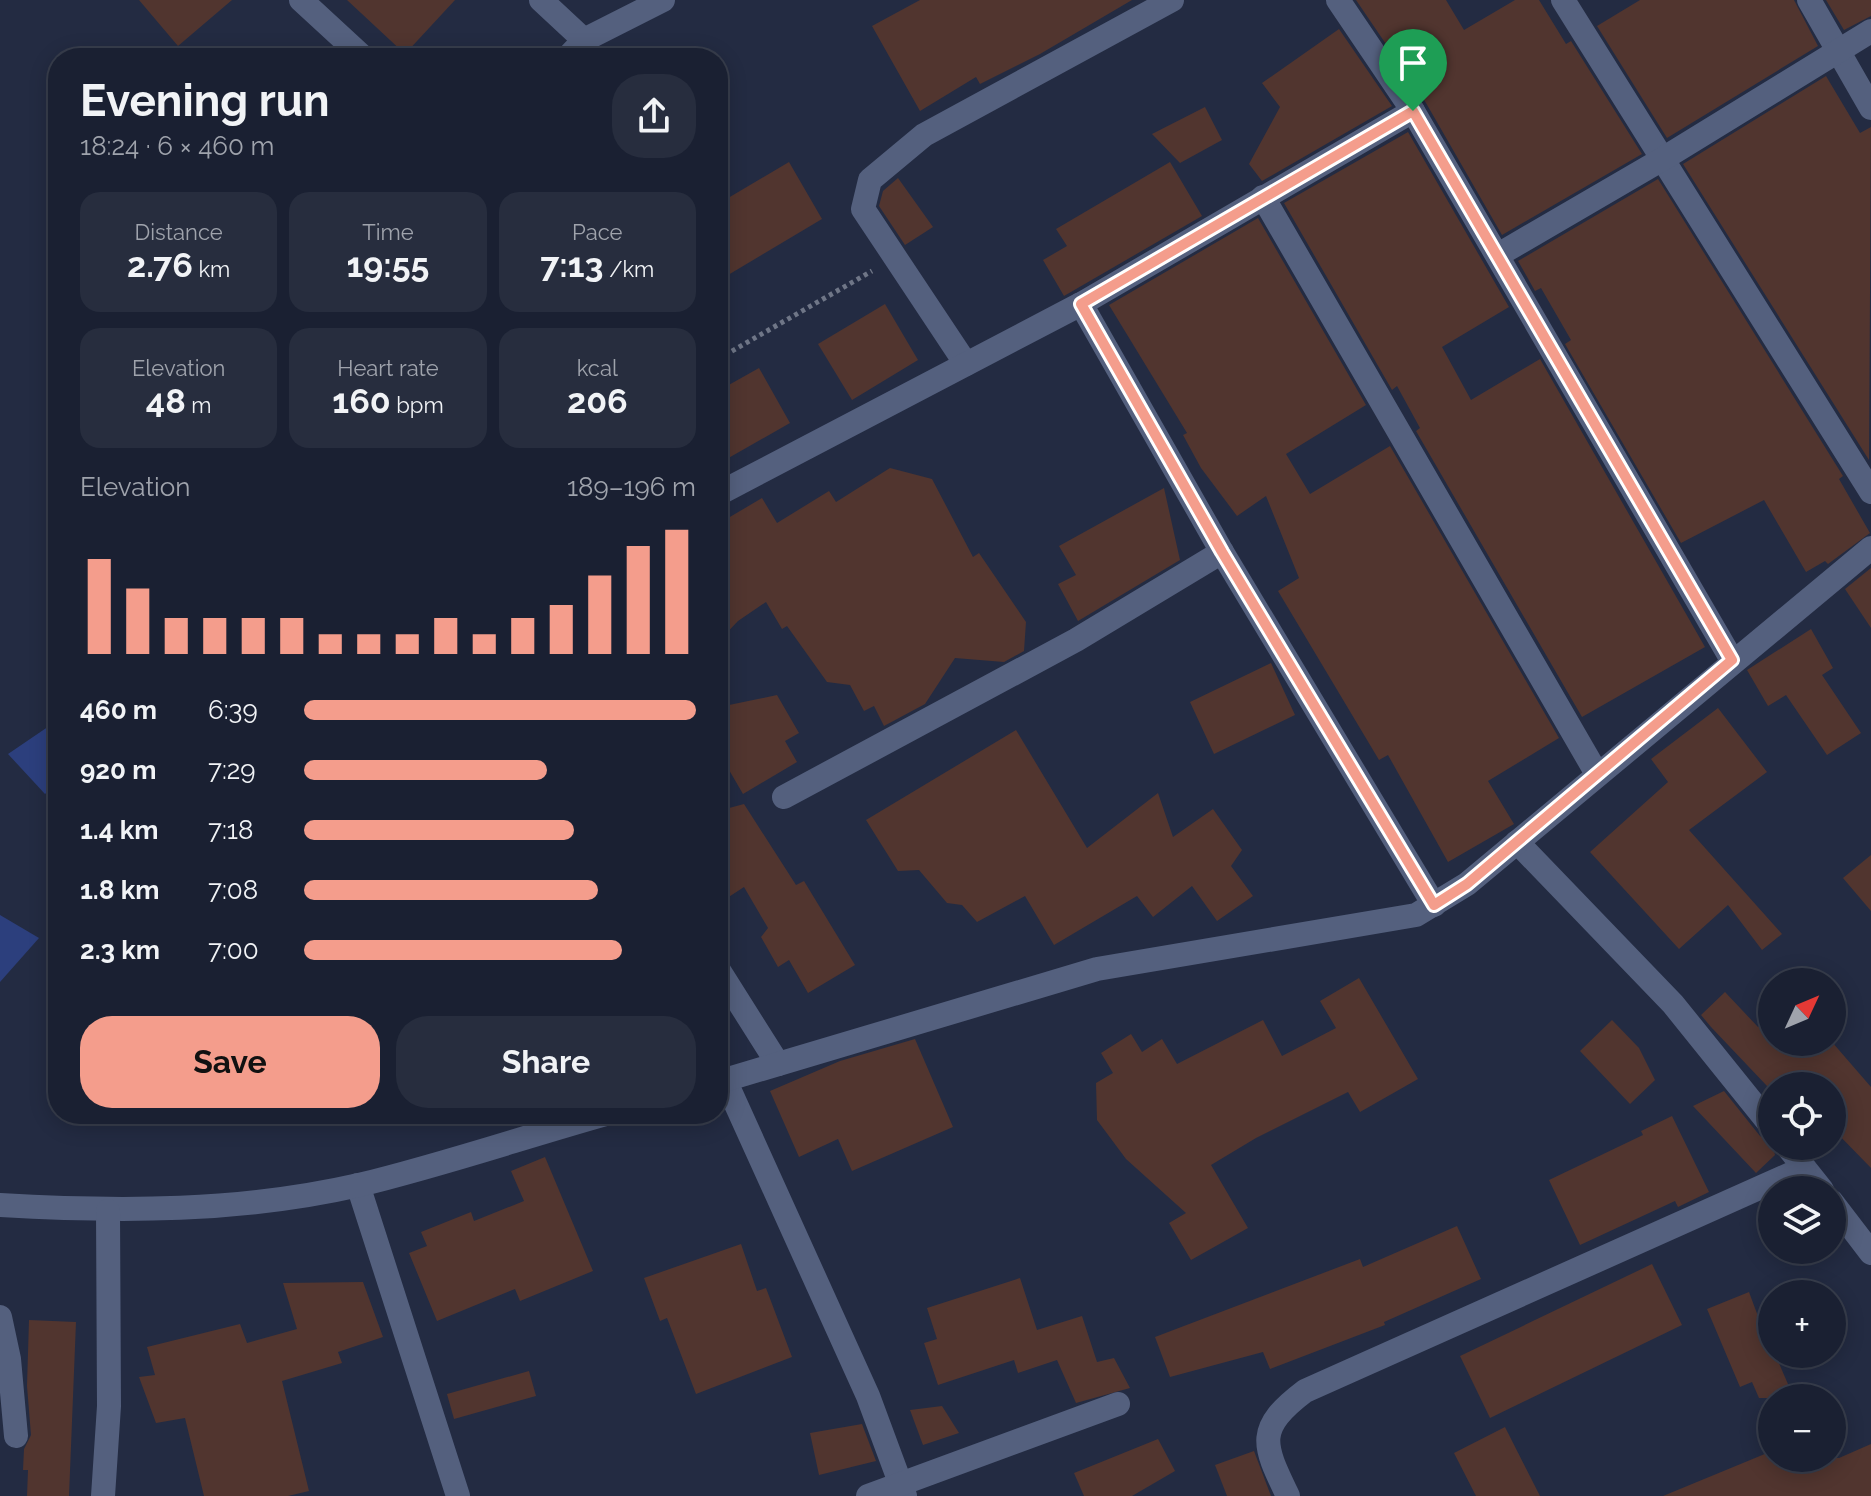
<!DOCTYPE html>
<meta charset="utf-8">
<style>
:root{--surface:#1a2032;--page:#272d3e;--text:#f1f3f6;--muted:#9fa3ac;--line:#383e4d;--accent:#f49d8c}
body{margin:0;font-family:Raleway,sans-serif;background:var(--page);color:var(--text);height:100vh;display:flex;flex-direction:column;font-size:30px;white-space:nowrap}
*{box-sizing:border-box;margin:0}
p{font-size:26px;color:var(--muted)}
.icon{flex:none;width:44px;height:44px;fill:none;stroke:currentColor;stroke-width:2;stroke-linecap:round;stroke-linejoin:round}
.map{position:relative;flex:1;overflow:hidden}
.side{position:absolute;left:48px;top:48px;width:680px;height:1076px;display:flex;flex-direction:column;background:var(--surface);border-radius:32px;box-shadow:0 4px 20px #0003,0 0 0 2px var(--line)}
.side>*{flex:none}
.needle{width:52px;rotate:46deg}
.fabs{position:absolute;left:1758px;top:968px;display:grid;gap:16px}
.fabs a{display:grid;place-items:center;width:88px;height:88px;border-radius:50%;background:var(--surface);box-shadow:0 4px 20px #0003,0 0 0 2px var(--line);font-size:40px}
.pin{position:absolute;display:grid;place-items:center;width:68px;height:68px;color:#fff;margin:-82px -34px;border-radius:50% 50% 50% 0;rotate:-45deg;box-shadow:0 0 8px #0007}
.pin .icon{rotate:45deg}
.round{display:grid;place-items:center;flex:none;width:84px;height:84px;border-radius:32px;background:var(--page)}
.overview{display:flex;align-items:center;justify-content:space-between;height:136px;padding:0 32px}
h1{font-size:44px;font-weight:700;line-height:60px}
.stats{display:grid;grid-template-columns:repeat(3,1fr);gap:12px;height:136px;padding:8px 32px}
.stats div{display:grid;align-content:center;border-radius:20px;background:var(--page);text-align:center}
.stats b{font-size:34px;font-weight:700}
.stats small{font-size:22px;font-weight:400}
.stats p{font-size:22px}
.chart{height:224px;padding:16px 32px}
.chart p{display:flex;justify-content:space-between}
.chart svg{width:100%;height:144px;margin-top:8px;stroke:var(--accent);stroke-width:6}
.cta{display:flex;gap:16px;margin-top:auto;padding:16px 32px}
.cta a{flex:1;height:92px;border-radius:32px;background:var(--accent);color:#111;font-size:32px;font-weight:700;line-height:92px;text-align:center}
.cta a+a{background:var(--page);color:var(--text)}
ul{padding:0 32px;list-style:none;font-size:26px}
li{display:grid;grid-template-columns:128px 96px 1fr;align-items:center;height:60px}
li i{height:20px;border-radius:10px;background:var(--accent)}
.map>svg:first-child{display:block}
</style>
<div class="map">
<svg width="1871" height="1496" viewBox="0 0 1871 1496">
<rect width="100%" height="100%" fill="#232b42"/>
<!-- green -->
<g fill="#2c3f7d">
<path d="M58 720V783L45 794 8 754Z"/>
<path d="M0 915 39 938 0 982Z"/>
</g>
<!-- building -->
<g fill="#51352f">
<path d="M139 0H232L178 46Z"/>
<path d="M347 0H455L405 54Z"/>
<path d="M920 0H1132L1040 54 980 84 976 77 920 111 872 26Z"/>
<path d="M1356 0H1446L1464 30 1515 0H1539L1566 44 1571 41 1642 154 1502 235 1426 103Z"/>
<path d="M1640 0H1794L1818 46 1667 138 1597 26Z"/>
<path d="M1826 0H1871V16L1844 30Z"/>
<path d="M1339 29 1392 106 1262 181 1249 164 1280 107 1262 83Z"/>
<path d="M1826 76 1860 133 1871 127 1869 460 1683 164Z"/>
<path d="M1205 107 1222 140 1180 163 1152 134Z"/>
<path d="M1408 132 1509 307 1442 347 1471 400 1540 359 1705 647 1582 717 1416 431 1420 428 1397 386 1392 390 1284 203Z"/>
<path d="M789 162 822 219 718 281V204Z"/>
<path d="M1170 162 1202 216 1064 296 1043 260 1067 246 1056 229Z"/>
<path d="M898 178 933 227 905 245 879 206 883 191Z"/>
<path d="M1658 179 1843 476 1839 479 1870 533 1828 564 1825 561 1806 572 1764 500 1681 543 1565 344 1571 340 1541 288 1535 291 1518 261Z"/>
<path d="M1258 218 1366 405 1286 454 1310 494 1390 446 1559 738 1488 781 1514 824 1448 862 1388 755 1379 760 1278 591 1299 578 1266 496 1237 516 1201 468 1183 435 1187 433 1109 305Z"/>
<path d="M885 304 918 360 852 400 818 344Z"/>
<path d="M759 368 790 423 718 464V391Z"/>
<path d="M890 468 932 479 973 557 979 553 1026 622 1024 651 1004 662 955 658 925 704 884 726 874 706 864 711 850 685 827 682 787 626 782 629 766 602 738 621 718 642V524L762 498 777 523 829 491 836 502Z"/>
<path d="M1164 488 1180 560 1078 621 1058 584 1076 575 1059 546Z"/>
<path d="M1871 568V628L1845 589Z"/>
<path d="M1811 629 1833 668 1822 675 1861 733 1827 755 1786 695 1768 706 1747 670Z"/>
<path d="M1271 663 1295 715 1214 754 1190 702Z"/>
<path d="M777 695 799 733 785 741 797 762 743 794 718 751V712L729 705Z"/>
<path d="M1718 708 1767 772 1689 830 1782 934 1762 950 1728 905 1679 949 1590 852 1668 782 1651 759Z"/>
<path d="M1016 730 1087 848 1158 793 1173 837 1213 809 1242 850 1231 866 1253 896 1217 921 1192 886 1153 917 1137 896 1054 945 1025 896 977 922 962 905 947 903 919 870 898 871 866 820Z"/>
<path d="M744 804 796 885 804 881 855 965 808 993 789 960 778 967 761 937 768 928 744 887 718 904V811Z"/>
<path d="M1871 855V911L1843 878Z"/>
<path d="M1359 978 1418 1079 1360 1112 1348 1092 1256 1138 1211 1165 1248 1228 1191 1260 1169 1223 1186 1213 1126 1159 1097 1120 1096 1083 1113 1073 1101 1053 1131 1034 1142 1052 1162 1039 1177 1064 1263 1020 1282 1056 1336 1028 1320 1001Z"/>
<path d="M1725 992 1758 1027 1772 1014V1042H1832L1871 1087V1168L1832 1128V1086H1767L1711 1027 1701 1015Z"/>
<path d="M1612 1020 1639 1048 1655 1080 1630 1104 1580 1051Z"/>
<path d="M915 1039 953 1127 852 1171 838 1139 799 1157 770 1091 840 1061Z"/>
<path d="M1724 1091 1760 1136 1772 1142 1775 1155 1756 1173 1693 1106Z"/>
<path d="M1672 1116 1709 1192 1678 1207 1675 1201 1580 1245 1549 1180 1643 1135 1641 1131Z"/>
<path d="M545 1157 593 1271 520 1301 515 1289 437 1321 409 1253 427 1246 421 1232 471 1212 474 1221 524 1201 511 1171Z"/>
<path d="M1457 1226 1481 1279 1384 1322 1385 1325 1270 1369 1263 1352 1170 1377 1155 1337 1360 1259 1363 1267Z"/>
<path d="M741 1244 757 1291 766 1288 792 1357 696 1394 667 1318 660 1321 644 1278Z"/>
<path d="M1652 1264 1682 1325 1490 1418 1460 1356Z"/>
<path d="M1020 1278 1037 1330 1082 1316 1097 1362 1114 1358 1130 1388 1076 1403 1057 1360 1018 1373 1014 1360 938 1385 924 1343 937 1339 927 1308Z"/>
<path d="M363 1282 383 1337 338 1352 342 1363 282 1381 309 1491 288 1496H204L185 1418 156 1423 139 1377 155 1375 147 1347 240 1324 247 1343 297 1329 283 1283Z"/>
<path d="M1749 1292 1772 1354H1775L1794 1398H1759L1752 1382 1740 1387 1707 1309Z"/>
<path d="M29 1320 76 1322 69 1496H27L28 1470H23L24 1449 31 1435 27 1386Z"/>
<path d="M529 1371 536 1396 454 1419 447 1394Z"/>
<path d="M942 1406 959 1433 923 1445 910 1410Z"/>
<path d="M862 1424 876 1461 819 1475 810 1433Z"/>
<path d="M1505 1427 1540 1496H1476L1454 1453Z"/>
<path d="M1158 1439 1175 1471 1132 1496H1084L1074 1473Z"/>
<path d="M1871 1444V1496H1663L1772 1451V1458H1839Z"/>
<path d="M1254 1451 1271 1496H1227L1215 1465Z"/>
</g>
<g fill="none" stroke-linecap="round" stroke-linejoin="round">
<!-- path -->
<path stroke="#6f7687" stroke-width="5" stroke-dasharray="4 4" stroke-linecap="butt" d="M718 359 872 271"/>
<!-- street -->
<g stroke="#54607e" stroke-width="24">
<path d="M301 0 364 58"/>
<path d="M541 0 584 40"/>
<path d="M1338 0 1413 111 1732 660"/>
<path d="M1563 0 1871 492"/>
<path d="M1809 0 1871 108"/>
<path d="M567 58 584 40 663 0"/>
<path d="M1263 197 1597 774"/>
<path d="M1498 255 1661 160 1871 31"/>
<path d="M1081 304 1222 552 1434 905"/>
<path d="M966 364 863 209 870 180 924 135 1172 0"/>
<path d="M718 494 1081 304 1413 111"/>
<path d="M784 797 1076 640 1222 552"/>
<path d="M1517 842 1673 1004 1772 1127"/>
<path d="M718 969 778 1064"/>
<path d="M725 1080 868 1396 905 1496"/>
<path d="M718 1082 1097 969 1416 915 1467 884 1871 548"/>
<path d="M1787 1146 1822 1190"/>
<path d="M358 1185 458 1496"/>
<path d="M1832 1202 1871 1253"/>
<path d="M0 1205C120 1212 241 1212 359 1185 442 1165 524 1137 606 1114"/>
<path d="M0 1317 9 1359 16 1436"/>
<path d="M103 1496 109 1406 108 1211"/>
<path d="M868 1496 1118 1404"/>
<path d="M1288 1496C1263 1444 1255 1429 1305 1391L1804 1168"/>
</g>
</g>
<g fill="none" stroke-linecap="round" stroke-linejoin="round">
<defs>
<path id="route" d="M1413 111 1732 660 1467 884 1434 905 1222 552 1081 304Z"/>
</defs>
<!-- route casing -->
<use href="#route" stroke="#fff" stroke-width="16"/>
<!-- route -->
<use href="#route" stroke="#f49d8c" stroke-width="10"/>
</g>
</svg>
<div class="fabs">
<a><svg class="needle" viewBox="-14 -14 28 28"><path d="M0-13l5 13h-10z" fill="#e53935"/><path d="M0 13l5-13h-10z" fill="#9fa3ac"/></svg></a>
<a><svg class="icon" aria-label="locate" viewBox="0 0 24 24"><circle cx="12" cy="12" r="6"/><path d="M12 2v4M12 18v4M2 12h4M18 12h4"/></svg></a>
<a><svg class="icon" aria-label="layers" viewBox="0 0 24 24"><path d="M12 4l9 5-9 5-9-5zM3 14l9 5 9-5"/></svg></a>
<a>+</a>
<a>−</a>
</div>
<div class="pin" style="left:1413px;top:111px;background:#1e9e55"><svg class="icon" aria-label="arrive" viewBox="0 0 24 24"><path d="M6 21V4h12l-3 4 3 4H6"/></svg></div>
<section class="side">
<div class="overview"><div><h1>Evening run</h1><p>18:24 · 6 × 460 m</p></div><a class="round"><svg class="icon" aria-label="share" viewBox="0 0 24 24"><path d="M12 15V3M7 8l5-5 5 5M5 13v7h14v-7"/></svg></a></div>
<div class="stats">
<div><p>Distance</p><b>2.76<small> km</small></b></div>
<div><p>Time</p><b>19:55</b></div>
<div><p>Pace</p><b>7:13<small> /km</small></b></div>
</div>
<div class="stats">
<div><p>Elevation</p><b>48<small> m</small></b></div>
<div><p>Heart rate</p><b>160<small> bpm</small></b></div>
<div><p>kcal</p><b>206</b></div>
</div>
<div class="chart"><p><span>Elevation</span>189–196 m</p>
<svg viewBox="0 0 160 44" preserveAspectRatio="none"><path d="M5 44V15M15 44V24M25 44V33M35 44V33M45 44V33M55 44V33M65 44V38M75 44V38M85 44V38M95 44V33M105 44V38M115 44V33M125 44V29M135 44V20M145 44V11M155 44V6"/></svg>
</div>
<ul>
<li><b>460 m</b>6:39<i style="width:100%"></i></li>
<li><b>920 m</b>7:29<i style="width:62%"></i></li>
<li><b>1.4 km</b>7:18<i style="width:69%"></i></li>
<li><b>1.8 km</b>7:08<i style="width:75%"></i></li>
<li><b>2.3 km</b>7:00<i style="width:81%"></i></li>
</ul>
<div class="cta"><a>Save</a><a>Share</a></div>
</section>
</div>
